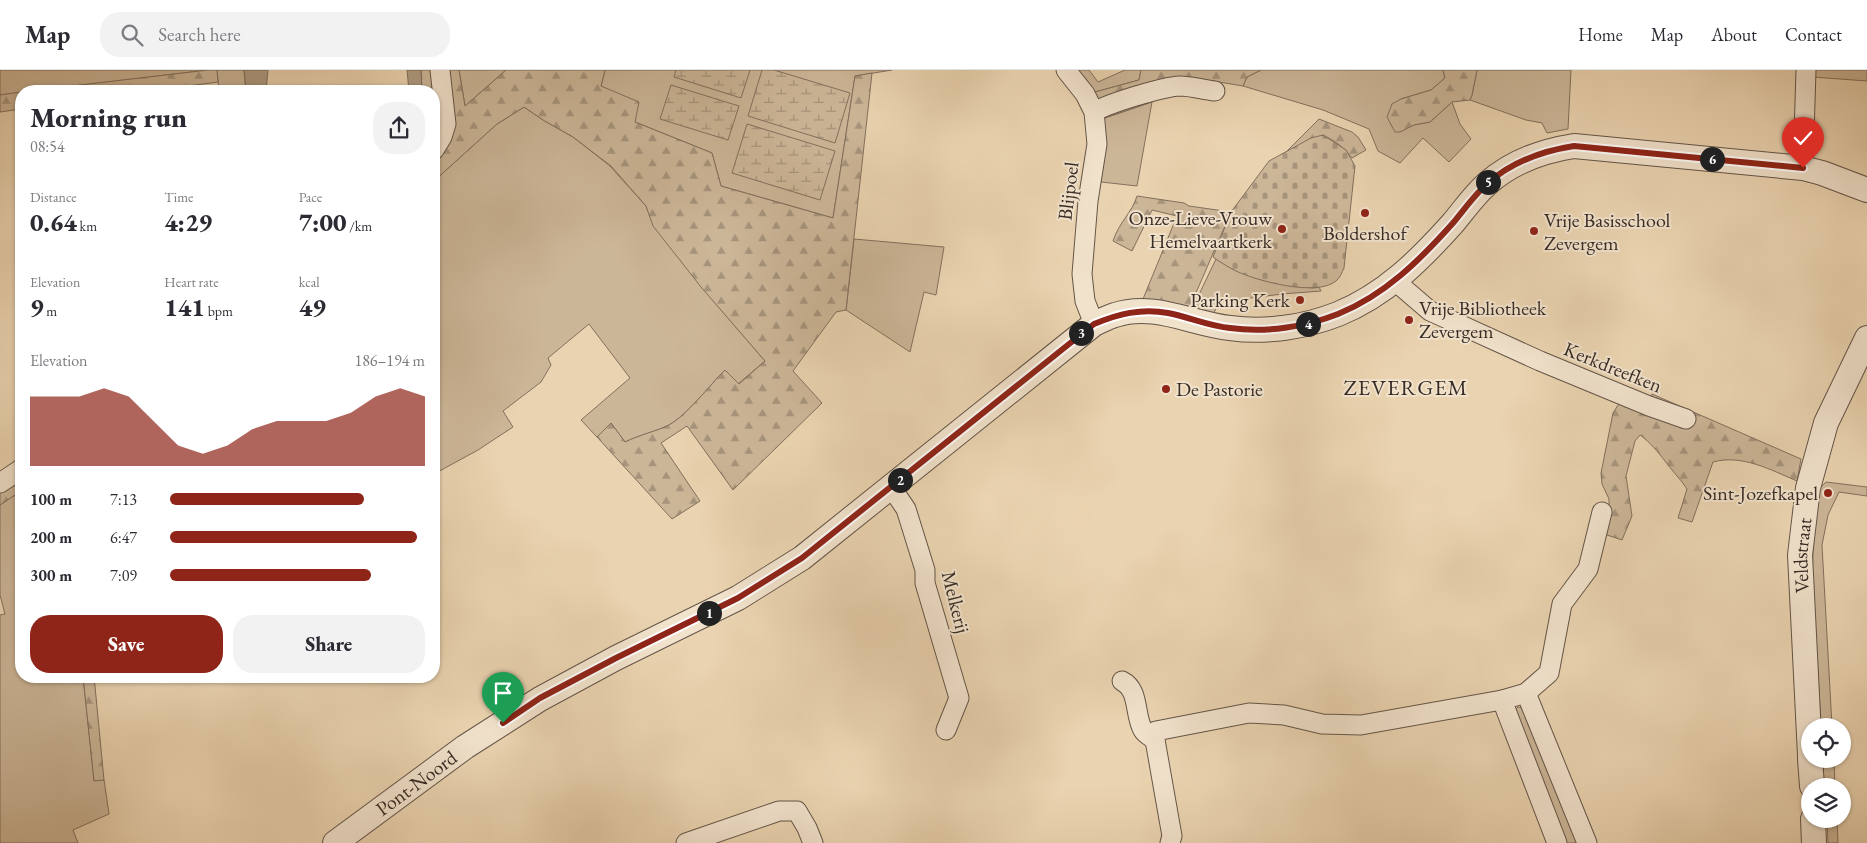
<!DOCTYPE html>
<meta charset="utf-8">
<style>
:root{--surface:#fff;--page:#f2f2f3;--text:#2b2b33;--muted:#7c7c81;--line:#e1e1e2;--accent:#8f2418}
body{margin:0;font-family:"EB Garamond",serif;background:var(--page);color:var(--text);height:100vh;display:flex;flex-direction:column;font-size:19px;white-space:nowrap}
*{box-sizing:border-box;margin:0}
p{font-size:16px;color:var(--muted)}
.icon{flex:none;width:28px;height:28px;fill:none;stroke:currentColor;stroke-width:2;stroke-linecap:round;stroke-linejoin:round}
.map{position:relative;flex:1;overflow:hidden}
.sheet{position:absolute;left:15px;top:15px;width:425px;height:598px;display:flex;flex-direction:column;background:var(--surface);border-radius:20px;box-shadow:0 1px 4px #0004}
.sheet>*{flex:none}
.buttons{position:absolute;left:1801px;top:648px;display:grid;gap:10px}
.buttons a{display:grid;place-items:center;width:50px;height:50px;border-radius:50%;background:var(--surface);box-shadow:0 1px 4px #0004;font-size:25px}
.pin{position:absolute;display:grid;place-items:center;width:42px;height:42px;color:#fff;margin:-51px -21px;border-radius:50% 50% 50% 0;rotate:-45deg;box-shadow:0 0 5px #0007}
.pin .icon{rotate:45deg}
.km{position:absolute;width:25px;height:25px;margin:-12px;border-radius:50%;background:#222;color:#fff;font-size:14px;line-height:25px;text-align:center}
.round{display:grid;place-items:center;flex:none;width:52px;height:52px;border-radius:20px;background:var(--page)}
.overview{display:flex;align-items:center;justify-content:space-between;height:85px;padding:0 15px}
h1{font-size:28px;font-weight:800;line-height:38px}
.stats{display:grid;grid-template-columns:repeat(3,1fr);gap:8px;height:85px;padding:5px 15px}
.stats div{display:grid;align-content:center}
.stats b{font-size:25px;font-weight:800}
.stats small{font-size:14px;font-weight:400}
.stats p{font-size:14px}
.chart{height:140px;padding:10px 15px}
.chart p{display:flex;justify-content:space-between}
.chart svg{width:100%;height:90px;margin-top:5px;fill:var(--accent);opacity:.7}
.cta{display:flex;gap:10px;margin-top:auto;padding:10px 15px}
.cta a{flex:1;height:58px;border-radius:20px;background:var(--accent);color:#fff;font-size:20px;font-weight:800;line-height:58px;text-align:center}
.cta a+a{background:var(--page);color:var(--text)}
ul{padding:0 15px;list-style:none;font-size:16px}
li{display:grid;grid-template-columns:80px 60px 1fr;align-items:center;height:38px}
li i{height:12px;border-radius:6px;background:var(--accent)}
header{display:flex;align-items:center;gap:30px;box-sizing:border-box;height:70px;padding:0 25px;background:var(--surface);border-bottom:1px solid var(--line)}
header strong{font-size:24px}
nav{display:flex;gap:28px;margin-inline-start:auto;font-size:18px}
.search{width:350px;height:45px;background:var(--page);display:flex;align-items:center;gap:12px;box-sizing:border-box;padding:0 18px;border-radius:20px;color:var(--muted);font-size:19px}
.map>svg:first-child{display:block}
</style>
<header>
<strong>Map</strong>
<div class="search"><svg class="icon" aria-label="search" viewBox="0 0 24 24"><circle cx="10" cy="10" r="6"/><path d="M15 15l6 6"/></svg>Search here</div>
<nav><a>Home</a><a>Map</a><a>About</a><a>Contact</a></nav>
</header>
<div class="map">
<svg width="1867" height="773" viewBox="0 0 1867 773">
<defs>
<pattern id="forest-firs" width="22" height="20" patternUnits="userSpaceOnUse" patternTransform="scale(1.25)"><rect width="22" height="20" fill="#ccb698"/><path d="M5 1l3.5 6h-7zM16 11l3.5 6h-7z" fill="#a6947c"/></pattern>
<pattern id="wetland-marsh" width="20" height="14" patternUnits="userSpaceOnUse" patternTransform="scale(1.25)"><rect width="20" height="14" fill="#ccb698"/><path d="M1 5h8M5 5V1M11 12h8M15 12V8" fill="none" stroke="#a6947c"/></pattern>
<pattern id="cemetery-stones" width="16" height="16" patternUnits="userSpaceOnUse" patternTransform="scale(1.25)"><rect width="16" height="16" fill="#ccb698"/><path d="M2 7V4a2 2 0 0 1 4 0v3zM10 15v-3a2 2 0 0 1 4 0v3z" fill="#a6947c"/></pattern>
</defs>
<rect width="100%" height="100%" fill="#ead3b0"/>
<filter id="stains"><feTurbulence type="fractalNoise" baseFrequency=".004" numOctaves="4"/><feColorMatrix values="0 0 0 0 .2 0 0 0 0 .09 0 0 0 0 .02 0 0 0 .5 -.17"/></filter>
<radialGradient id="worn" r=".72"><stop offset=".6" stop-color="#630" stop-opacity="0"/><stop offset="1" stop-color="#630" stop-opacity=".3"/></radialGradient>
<!-- grass -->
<g fill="#ccb698" stroke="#82705e">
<path d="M0 0H208L0 25Z"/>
<path d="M217 0H244L246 21H219Z"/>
<path d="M459 0H506L465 36Z"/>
<path d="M605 0H892L855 6 833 148 721 116 712 83 635 52 601 16Z"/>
<path d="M1075 0H1089L1098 12 1125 0H1141L1139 10 1095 22 1085 13Z"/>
<path d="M1261 0H1443L1445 8 1431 20 1401 29 1400 61 1413 55 1430 52 1452 32 1460 54 1471 69 1449 92 1423 68 1400 93 1378 81 1369 59 1323 40 1243 16 1247 7Z"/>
<path d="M1477 0H1571L1568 59 1547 63 1542 53 1526 50 1470 30 1472 25Z"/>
<path d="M1813 0H1867V11L1812 7Z"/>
<path d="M1152 32 1137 116 1101 112 1102 49Z"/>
<path d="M524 37 543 50 573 67 610 96 646 136 654 156 705 221 765 291 738 314 725 300C710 315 687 345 669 355 656 362 639 365 625 372L611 353 597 367 581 350 630 308 589 254 548 288 551 295 541 312 503 341 513 357 478 380 434 404V111L497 54Z"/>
<path d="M854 169 944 177 936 225 924 222 910 282 846 240Z"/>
<path d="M1216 189C1250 210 1274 214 1313 218L1319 217 1321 221 1282 224 1220 232 1213 244 1192 239Z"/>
<path d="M1826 412 1867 417V426L1839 422 1828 445 1822 475 1832 656H1821L1812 510 1814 453 1820 418Z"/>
<path d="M21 421V606H83L94 710H104L109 744 73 760 78 773H0V545L5 544 0 525V435Z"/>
<path d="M1518 637 1523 638 1580 773H1564L1515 640Z"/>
<path d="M1823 689H1834L1835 716H1824Z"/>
<path d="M1827 749H1837L1838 773H1828Z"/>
</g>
<!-- forest -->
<g fill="url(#forest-firs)" stroke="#82705e">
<path d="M208 0H217L218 12 151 21H29Z"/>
<path d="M421 0H436L442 46 434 72V21H422Z"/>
<path d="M448 0H459L465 36 506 0H605L601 16 639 32 635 52 712 83 721 116 833 148 855 6 872 3 846 240 836 242 793 301 822 333 733 420 687 356 661 373 700 431 672 449 597 367 611 353 625 372C639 365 657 361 669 355 687 345 710 315 725 300L739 314 765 291 701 217 653 156 646 136 611 96 573 67 543 50 524 37 497 54 434 111V87Z"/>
<path d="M1141 0H1261L1247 7 1243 16 1213 11 1209 28 1174 24 1102 49 1095 22 1139 10Z"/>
<path d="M1443 0H1477L1472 25 1470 30 1452 32 1430 52 1414 55 1400 62H1395L1387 47 1392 34 1401 29 1431 20 1445 8Z"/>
<path d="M21 22V39L0 42V25Z"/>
<path d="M1319 49 1352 62 1358 67 1366 80 1352 88C1344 77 1335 71 1323 65L1286 82Z"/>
<path d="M1137 126 1184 133 1189 136 1231 142 1189 239 1143 229 1177 146 1152 140 1132 181 1113 171C1119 152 1132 143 1137 126Z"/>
<path d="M1652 324 1801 389 1797 411C1771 400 1742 384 1713 392L1692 452 1678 448 1687 419C1680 408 1672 401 1665 391 1657 381 1651 373 1640 365L1635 371 1626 406 1632 446 1622 470 1601 463 1609 438V429L1602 414 1601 403 1613 343 1620 332 1645 339Z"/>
<path d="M21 407V421L0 435V420Z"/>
<path d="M83 606H94L104 710 94 711Z"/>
</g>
<!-- wetland -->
<g fill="url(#wetland-marsh)" stroke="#82705e">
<path d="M676 0H750L741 28 674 7Z"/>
<path d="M762 0H774L850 23 835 73 748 46Z"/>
<path d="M671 15 739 36 728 70 660 49Z"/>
<path d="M747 54 835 81 820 130 732 103Z"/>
</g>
<!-- cemetery -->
<path fill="url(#cemetery-stones)" stroke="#82705e" d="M1323 65 1346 80 1355 96 1344 198C1342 202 1340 208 1336 211 1317 227 1257 211 1236 201 1228 197 1220 192 1213 187L1231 142 1269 91 1311 68Z"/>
<!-- water -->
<g fill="#ad9a81" stroke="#7e6e5c">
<path d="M244 0H268L266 21H246Z"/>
<path d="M407 0H421L422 21H409Z"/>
</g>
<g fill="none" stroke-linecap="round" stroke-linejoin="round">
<defs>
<g id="minor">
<path d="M1066 0 1085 24 1094 42 1097 74 1088 131 1082 204 1085 231 1094 254"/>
<path d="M1094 42C1109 33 1162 17 1180 16 1191 16 1204 20 1215 21"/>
<path d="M434 80 442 67 446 54 440 0"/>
<path d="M1803 98 1806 0"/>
<path d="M1395 211 1430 241 1540 291 1649 336 1686 349"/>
<path d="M0 413 21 399"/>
<path d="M891 417 906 439 925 500V513L959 628 946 660"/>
<path d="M1122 611C1140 620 1134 645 1143 660 1145 664 1151 667 1155 670"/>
<path d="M1526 623 1587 773"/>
<path d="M1502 630 1557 773"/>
<path d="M686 773 779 741H797L807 758 813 773"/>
<path d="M1170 773 1172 766 1155 670 1156 661 1249 643 1284 645 1322 654 1361 655 1502 630 1526 623 1549 603 1562 534 1588 499 1602 442"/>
</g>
<g id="tertiary">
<path id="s1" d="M1810 685 1800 485 1808 418 1826 353 1867 268"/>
<path d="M1810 689 1812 716"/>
<path d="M1813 749 1814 773"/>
<path id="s2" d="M335 773 465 677 540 629 616 588 738 528 802 488 1094 254C1101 251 1108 247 1115 245 1154 232 1192 254 1230 258 1266 263 1305 257 1338 244 1385 225 1420 190 1453 153 1464 140 1475 124 1488 113 1513 91 1542 81 1574 76L1803 98 1822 103 1867 120"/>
</g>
</defs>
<!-- minor casing -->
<use href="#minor" stroke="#645548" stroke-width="21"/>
<!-- tertiary casing -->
<use href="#tertiary" stroke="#645548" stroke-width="26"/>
<!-- minor -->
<use href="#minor" stroke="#f1e2cc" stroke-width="19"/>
<!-- tertiary -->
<use href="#tertiary" stroke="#f1e2cc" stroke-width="24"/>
</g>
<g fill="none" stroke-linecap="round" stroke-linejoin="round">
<defs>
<path id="route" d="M503 653 540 628 616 588 738 528 802 488 1094 254C1118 244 1141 238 1168 243 1189 247 1209 256 1230 258 1266 263 1305 257 1338 244 1385 225 1420 190 1453 153 1464 140 1475 124 1488 113 1513 91 1542 81 1574 76L1803 98"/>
</defs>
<!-- route casing -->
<use href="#route" stroke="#fff" stroke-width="10"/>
<!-- route -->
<use href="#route" stroke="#8f2418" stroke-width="6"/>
</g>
<!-- markers -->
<g fill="#8f2418" stroke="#f1e2cc" stroke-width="2">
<circle cx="1365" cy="143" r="5"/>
<circle cx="1282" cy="159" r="5"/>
<circle cx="1534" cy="161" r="5"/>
<circle cx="1300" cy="230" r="5"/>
<circle cx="1409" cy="250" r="5"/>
<circle cx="1166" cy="319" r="5"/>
<circle cx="1828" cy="423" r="5"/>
</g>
<g text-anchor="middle" stroke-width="4" stroke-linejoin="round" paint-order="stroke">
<!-- street labels -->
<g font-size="20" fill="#372b25" stroke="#f1e2cc">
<text transform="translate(1068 121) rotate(-83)" y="7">Blijpoel</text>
<text transform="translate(1613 297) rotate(22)" y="7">Kerkdreefken</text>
<text dy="7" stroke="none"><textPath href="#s1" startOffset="200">Veldstraat</textPath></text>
<text transform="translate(956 532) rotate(76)" y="7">Melkerij</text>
<text dy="7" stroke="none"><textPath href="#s2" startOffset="101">Pont-Noord</textPath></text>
</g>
<!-- poi labels -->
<g font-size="20" fill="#372b25" stroke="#f1e2cc" text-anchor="end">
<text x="1272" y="155">Onze-Lieve-Vrouw<tspan x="1272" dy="23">Hemelvaartkerk</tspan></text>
<text x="1544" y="157" text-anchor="start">Vrije Basisschool<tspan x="1544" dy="23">Zevergem</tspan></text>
<text x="1365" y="170" text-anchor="middle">Boldershof</text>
<text x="1290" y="237">Parking Kerk</text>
<text x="1419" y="245" text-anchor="start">Vrije Bibliotheek<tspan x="1419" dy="23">Zevergem</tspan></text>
<text x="1176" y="326" text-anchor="start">De Pastorie</text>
<text x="1818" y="430">Sint-Jozefkapel</text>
</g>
<!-- quarter labels -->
<g font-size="22" letter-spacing="1" fill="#372b25" stroke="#f1e2cc">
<text x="1406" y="325">ZEVERGEM</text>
</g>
</g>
<rect width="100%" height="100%" filter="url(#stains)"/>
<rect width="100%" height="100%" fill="url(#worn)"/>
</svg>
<div class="buttons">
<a><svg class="icon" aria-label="locate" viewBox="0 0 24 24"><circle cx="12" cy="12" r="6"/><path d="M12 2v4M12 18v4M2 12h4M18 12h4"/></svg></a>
<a><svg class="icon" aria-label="layers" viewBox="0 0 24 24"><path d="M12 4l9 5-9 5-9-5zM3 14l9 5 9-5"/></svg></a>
</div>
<div class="pin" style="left:503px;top:653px;background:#1e9e55"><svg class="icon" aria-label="arrive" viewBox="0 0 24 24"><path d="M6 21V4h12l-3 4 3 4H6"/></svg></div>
<div class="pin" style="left:1803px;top:98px;background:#d93025"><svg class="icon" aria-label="check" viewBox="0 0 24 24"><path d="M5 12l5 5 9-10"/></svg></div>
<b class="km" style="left:709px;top:543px">1</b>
<b class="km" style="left:900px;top:410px">2</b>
<b class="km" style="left:1081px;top:263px">3</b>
<b class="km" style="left:1308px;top:254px">4</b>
<b class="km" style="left:1488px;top:112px">5</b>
<b class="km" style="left:1712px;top:89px">6</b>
<section class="sheet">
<div class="overview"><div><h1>Morning run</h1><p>08:54</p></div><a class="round"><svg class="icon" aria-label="share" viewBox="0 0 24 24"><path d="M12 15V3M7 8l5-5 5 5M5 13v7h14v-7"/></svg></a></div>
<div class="stats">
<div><p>Distance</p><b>0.64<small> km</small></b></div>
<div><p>Time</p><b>4:29</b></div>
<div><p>Pace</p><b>7:00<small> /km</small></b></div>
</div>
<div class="stats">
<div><p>Elevation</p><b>9<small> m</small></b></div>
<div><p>Heart rate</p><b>141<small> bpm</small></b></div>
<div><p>kcal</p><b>49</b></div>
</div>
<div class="chart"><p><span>Elevation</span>186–194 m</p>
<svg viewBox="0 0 160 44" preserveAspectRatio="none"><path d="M0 44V10L10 10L20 10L30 6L40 10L50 22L60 34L70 38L80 34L90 26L100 22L110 22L120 22L130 18L140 10L150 6L160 10V44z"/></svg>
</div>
<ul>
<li><b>100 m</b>7:13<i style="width:76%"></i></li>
<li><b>200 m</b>6:47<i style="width:97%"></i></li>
<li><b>300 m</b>7:09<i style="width:79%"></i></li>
</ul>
<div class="cta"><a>Save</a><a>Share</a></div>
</section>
</div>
